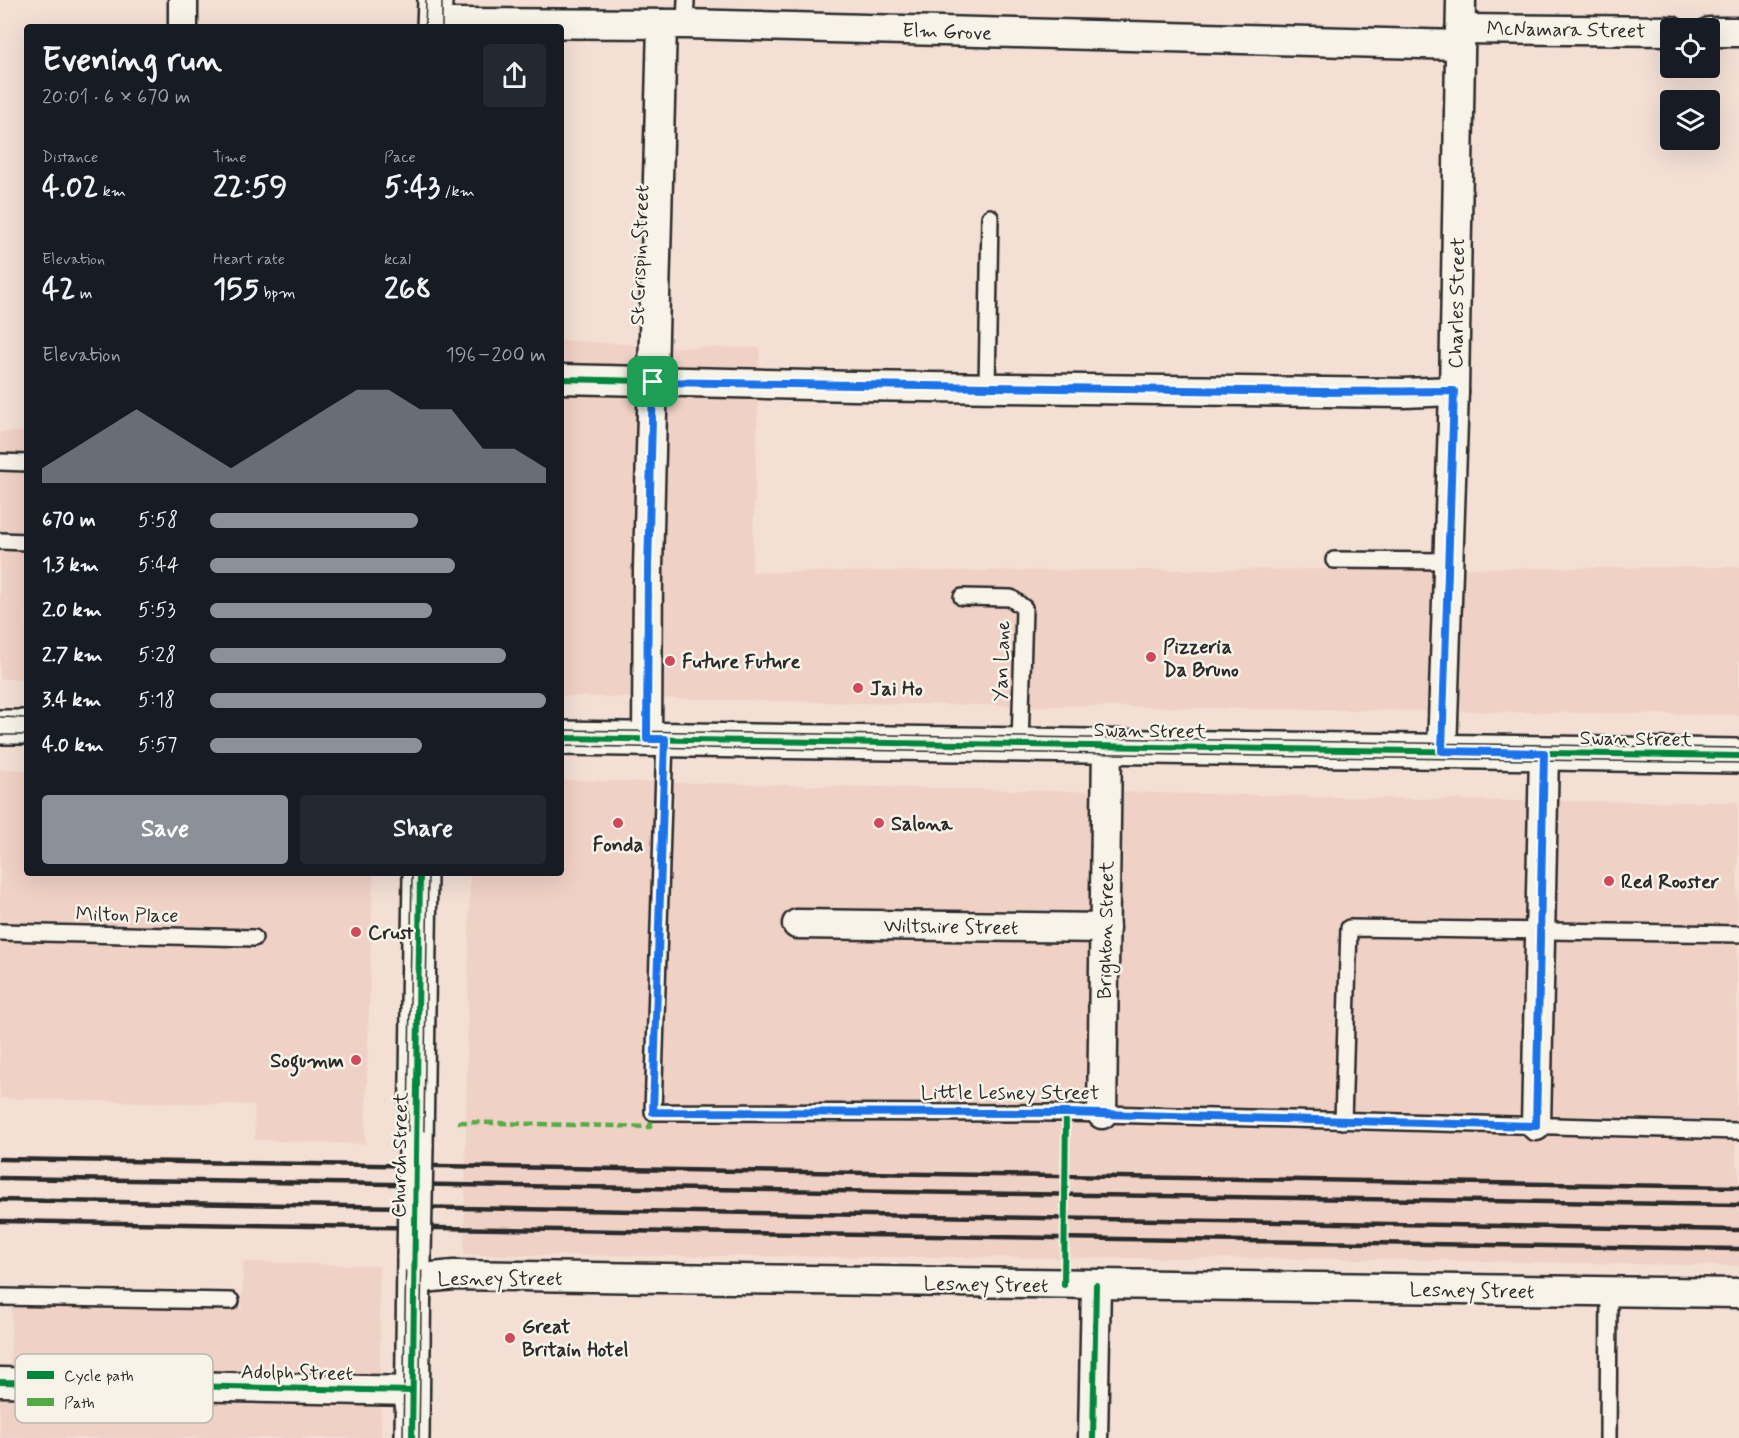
<!DOCTYPE html>
<meta charset="utf-8">
<style>
:root{--surface:#171b24;--page:#242831;--text:#f1f3f6;--muted:#9ea1a6;--accent:#8c9099}
body{margin:0;font-family:Mynerve,sans-serif;background:var(--page);color:var(--text);height:100vh;display:flex;flex-direction:column;font-size:22px;white-space:nowrap}
*{box-sizing:border-box;margin:0}
p{font-size:20px;color:var(--muted)}
.icon{flex:none;width:33px;height:33px;fill:none;stroke:currentColor;stroke-width:2;stroke-linecap:round;stroke-linejoin:round}
.map{position:relative;flex:1;overflow:hidden}
.sheet{position:absolute;left:24px;top:24px;width:540px;height:852px;display:flex;flex-direction:column;background:var(--surface);border-radius:6px;box-shadow:0 6px 24px #0002}
.sheet>*{flex:none}
.fabs{position:absolute;left:1660px;top:18px;display:grid;gap:12px}
.fabs a{display:grid;place-items:center;width:60px;height:60px;border-radius:6px;background:var(--surface);box-shadow:0 6px 24px #0002;font-size:30px}
.pin{position:absolute;display:grid;place-items:center;width:51px;height:51px;color:#fff;margin:-26px;border-radius:12px;box-shadow:0 3px 9px #0006}
.round{display:grid;place-items:center;flex:none;width:63px;height:63px;border-radius:6px;background:var(--page)}
.summary{display:flex;align-items:center;justify-content:space-between;height:102px;padding:0 18px}
h1{font-size:33px;font-weight:700;line-height:45px}
.figures{display:grid;grid-template-columns:repeat(3,1fr);gap:9px;height:102px;padding:6px 18px}
.figures div{display:grid;align-content:center}
.figures b{font-size:30px;font-weight:700}
.figures small{font-size:16px;font-weight:400}
.figures p{font-size:16px}
.chart{height:168px;padding:12px 18px}
.chart p{display:flex;justify-content:space-between}
.chart svg{width:100%;height:108px;margin-top:6px;fill:var(--accent);opacity:.7}
.action{display:flex;gap:12px;margin-top:auto;padding:12px 18px}
.action a{flex:1;height:69px;border-radius:6px;background:var(--accent);color:#fff;font-size:24px;font-weight:700;line-height:69px;text-align:center}
.action a+a{background:var(--page);color:var(--text)}
ul{padding:0 18px;list-style:none;font-size:20px}
li{display:grid;grid-template-columns:96px 72px 1fr;align-items:center;height:45px}
li i{height:15px;border-radius:8px;background:var(--accent)}
.map>svg:first-child{display:block}
</style>
<div class="map">
<svg width="1739" height="1438" viewBox="0 0 1739 1438">
<rect width="100%" height="100%" fill="#f3dfd4"/>
<filter id="ink" filterUnits="userSpaceOnUse"><feTurbulence type="fractalNoise" baseFrequency=".0167" numOctaves="2"/><feDisplacementMap in="SourceGraphic" scale="12" xChannelSelector="R" yChannelSelector="G"/><feConvolveMatrix kernelMatrix="1 2 1 2 8 2 1 2 1" color-interpolation-filters="sRGB"/></filter>
<g filter="url(#ink)">
<!-- built -->
<g fill="#f0d1c6">
<path d="M561 340 668 347 760 348 752 572 1739 567V715L907 704 561 696Z"/>
<rect x="0" y="432" width="27" height="247"/>
<path d="M0 769 27 770V873H373L365 1144 255 1140 254 1105 0 1098Z"/>
<path d="M561 780 1518 801 1738 802 1736 1166 1739 1167V1266L1376 1259 464 1255 470 873H561Z"/>
<path d="M243 1262 379 1266 381 1438H0V1378L10 1373 12 1300 164 1303 242 1309Z"/>
</g>
<g fill="none" stroke-linecap="round" stroke-linejoin="round">
<defs>
<g id="service">
<path d="M685 24 686 0"/>
<path d="M987 388 990 217"/>
<path d="M0 462 27 463"/>
<path d="M0 541 27 542"/>
<path d="M1334 560 1449 561"/>
<path d="M962 597 1011 598 1024 608 1020 745"/>
<path d="M665 739 653 1112 1066 1113 1739 1131"/>
<path d="M0 932 254 938"/>
<path d="M1343 1121 1349 928 1739 934"/>
<path d="M1 1297 231 1301"/>
<path d="M1608 1438 1609 1292"/>
</g>
<g id="minor">
<path d="M434 23 685 24 1460 45"/>
<path d="M183 27V0"/>
<path d="M1460 29 1671 31"/>
<path d="M1710 32H1739"/>
<path d="M561 379 854 386 1403 393 1454 391"/>
<path d="M647 739 648 568 662 24"/>
<path d="M1442 751 1454 391 1461 0"/>
<path d="M797 924 1105 928"/>
<path d="M1102 1114 1107 746"/>
<path d="M1536 1126 1544 753"/>
<path d="M413 1279 454 1275 1739 1293"/>
<path d="M0 1382 412 1391"/>
<path d="M1093 1438 1096 1285"/>
</g>
<g id="secondary">
<path d="M434 27 435 0"/>
<path d="M0 727H27"/>
<path d="M561 738 1739 756"/>
<path d="M416 1146 420 873"/>
<path d="M412 1438 414 1256"/>
</g>
</defs>
<!-- service casing -->
<use href="#service" stroke="#2b2b2b" stroke-width="20"/>
<!-- minor casing -->
<use href="#minor" stroke="#2b2b2b" stroke-width="33"/>
<!-- secondary casing -->
<use href="#secondary" stroke="#2b2b2b" stroke-width="38"/>
<!-- service -->
<use href="#service" stroke="#f7f3e8" stroke-width="15"/>
<!-- minor -->
<use href="#minor" stroke="#f7f3e8" stroke-width="28"/>
<!-- secondary -->
<use href="#secondary" stroke="#f7f3e8" stroke-width="33"/>
<!-- tram -->
<g stroke="#2b2b2b" stroke-width="1.5">
<path d="M425 27 426 0"/>
<path d="M442 27V0"/>
<path d="M0 717 27 718"/>
<path d="M561 730 1739 748"/>
<path d="M0 735H27"/>
<path d="M561 746 1739 763"/>
<path d="M403 1438 412 873"/>
<path d="M419 1438 428 873"/>
</g>
<!-- rail -->
<g stroke="#2b2b2b" stroke-width="4.5">
<path d="M0 1159 1739 1187"/>
<path d="M0 1178 1739 1205"/>
<path d="M0 1200 1739 1230"/>
<path d="M0 1221 1739 1249"/>
</g>
<defs>
<path id="secondary-bridge" d="M414 1256 416 1146"/>
</defs>
<!-- secondary-bridge casing -->
<use href="#secondary-bridge" stroke="#2b2b2b" stroke-width="38" stroke-linecap="butt"/>
<!-- secondary-bridge -->
<use href="#secondary-bridge" stroke="#f7f3e8" stroke-width="33"/>
<!-- quiet -->
<path stroke="#54ab44" stroke-width="4.5" stroke-dasharray="9 4.5" stroke-linecap="butt" d="M458 1122 650 1127 653 1112"/>
<defs>
<g id="cycleway">
<path d="M561 379 854 386 1403 393 1454 391"/>
<path d="M561 738 1739 756"/>
<path d="M1064 1285 1066 1113"/>
<path d="M0 1382 412 1391"/>
<path d="M412 1438 420 873"/>
<path d="M1093 1438 1096 1285"/>
</g>
</defs>
<!-- cycleway casing -->
<use href="#cycleway" stroke="#f7f3e8" stroke-width="10"/>
<!-- cycleway -->
<use href="#cycleway" stroke="#00873e" stroke-width="6"/>
</g>
</g>
<g fill="none" stroke-linecap="round" stroke-linejoin="round" filter="url(#ink)">
<defs>
<path id="route" d="M653 382 1320 392 1454 391 1442 751 1544 753 1536 1126 1066 1113 653 1112 665 739H647L648 568Z"/>
</defs>
<!-- route casing -->
<use href="#route" stroke="#fff" stroke-width="12"/>
<!-- route -->
<use href="#route" stroke="#1a73e8" stroke-width="8"/>
</g>
<!-- markers -->
<g fill="#d1495b" stroke="#f7f3e8" stroke-width="2">
<circle cx="1151" cy="657" r="6"/>
<circle cx="670" cy="661" r="6"/>
<circle cx="858" cy="688" r="6"/>
<circle cx="618" cy="823" r="6"/>
<circle cx="879" cy="823" r="6"/>
<circle cx="1609" cy="881" r="6"/>
<circle cx="356" cy="932" r="6"/>
<circle cx="356" cy="1060" r="6"/>
<circle cx="510" cy="1338" r="6"/>
</g>
<g text-anchor="middle" stroke-width="5" stroke-linejoin="round" paint-order="stroke">
<!-- street labels -->
<g font-size="20" fill="#2b2b2b" stroke="#f7f3e8">
<text transform="translate(1566 29) rotate(1)" y="7">McNamara Street</text>
<text transform="translate(947 31) rotate(2)" y="7">Elm Grove</text>
<text transform="translate(639 255) rotate(-88)" y="7">St Crispin Street</text>
<text transform="translate(1456 303) rotate(-89)" y="7">Charles Street</text>
<text transform="translate(1001 661) rotate(-88)" y="7">Yan Lane</text>
<text transform="translate(1150 730) rotate(1)" y="7">Swan Street</text>
<text transform="translate(1636 738) rotate(1)" y="7">Swan Street</text>
<text transform="translate(127 914) rotate(1)" y="7">Milton Place</text>
<text transform="translate(951 926) rotate(1)" y="7">Wiltshire Street</text>
<text transform="translate(1105 930) rotate(-89)" y="7">Brighton Street</text>
<text x="1010" y="1099">Little Lesney Street</text>
<text transform="translate(399 1155) rotate(-89)" y="7">Church Street</text>
<text x="500" y="1285">Lesney Street</text>
<text transform="translate(986 1284) rotate(1)" y="7">Lesney Street</text>
<text transform="translate(1472 1290) rotate(1)" y="7">Lesney Street</text>
<text transform="translate(297 1372) rotate(1)" y="7">Adolph Street</text>
</g>
<!-- poi labels -->
<g font-size="20" font-weight="bold" fill="#2b2b2b" stroke="#f7f3e8" text-anchor="start">
<text x="1163" y="653">Pizzeria<tspan x="1163" dy="23">Da Bruno</tspan></text>
<text x="682" y="668">Future Future</text>
<text x="870" y="695">Jai Ho</text>
<text x="891" y="830">Salona</text>
<text x="618" y="851" text-anchor="middle">Fonda</text>
<text x="1621" y="888">Red Rooster</text>
<text x="368" y="939">Crust</text>
<text x="344" y="1067" text-anchor="end">Sogumm</text>
<text x="522" y="1333">Great<tspan x="522" dy="23">Britain Hotel</tspan></text>
</g>
</g>
<!-- legend -->
<rect x="15" y="1354" width="198" height="69" rx="9" fill="#f7f3e8" stroke="#bab7af" stroke-width="1.5"/>
<rect x="27" y="1371" width="27" height="8" fill="#00873e"/>
<rect x="27" y="1398" width="27" height="8" fill="#54ab44"/>
<g font-size="16" fill="#2b2b2b">
<text x="64" y="1381">Cycle path</text>
<text x="64" y="1408">Path</text>
</g>
</svg>
<div class="fabs">
<a><svg class="icon" aria-label="locate" viewBox="0 0 24 24"><circle cx="12" cy="12" r="6"/><path d="M12 2v4M12 18v4M2 12h4M18 12h4"/></svg></a>
<a><svg class="icon" aria-label="layers" viewBox="0 0 24 24"><path d="M12 4l9 5-9 5-9-5zM3 14l9 5 9-5"/></svg></a>
</div>
<div class="pin" style="left:653px;top:382px;background:#1e9e55"><svg class="icon" aria-label="arrive" viewBox="0 0 24 24"><path d="M6 21V4h12l-3 4 3 4H6"/></svg></div>
<section class="sheet">
<div class="summary"><div><h1>Evening run</h1><p>20:01 · 6 × 670 m</p></div><a class="round"><svg class="icon" aria-label="share" viewBox="0 0 24 24"><path d="M12 15V3M7 8l5-5 5 5M5 13v7h14v-7"/></svg></a></div>
<div class="figures">
<div><p>Distance</p><b>4.02<small> km</small></b></div>
<div><p>Time</p><b>22:59</b></div>
<div><p>Pace</p><b>5:43<small> /km</small></b></div>
</div>
<div class="figures">
<div><p>Elevation</p><b>42<small> m</small></b></div>
<div><p>Heart rate</p><b>155<small> bpm</small></b></div>
<div><p>kcal</p><b>268</b></div>
</div>
<div class="chart"><p><span>Elevation</span>196–200 m</p>
<svg viewBox="0 0 160 44" preserveAspectRatio="none"><path d="M0 44V38L10 30L20 22L30 14L40 22L50 30L60 38L70 30L80 22L90 14L100 6L110 6L120 14L130 14L140 30L150 30L160 38V44z"/></svg>
</div>
<ul>
<li><b>670 m</b>5:58<i style="width:62%"></i></li>
<li><b>1.3 km</b>5:44<i style="width:73%"></i></li>
<li><b>2.0 km</b>5:53<i style="width:66%"></i></li>
<li><b>2.7 km</b>5:28<i style="width:88%"></i></li>
<li><b>3.4 km</b>5:18<i style="width:100%"></i></li>
<li><b>4.0 km</b>5:57<i style="width:63%"></i></li>
</ul>
<div class="action"><a>Save</a><a>Share</a></div>
</section>
</div>
